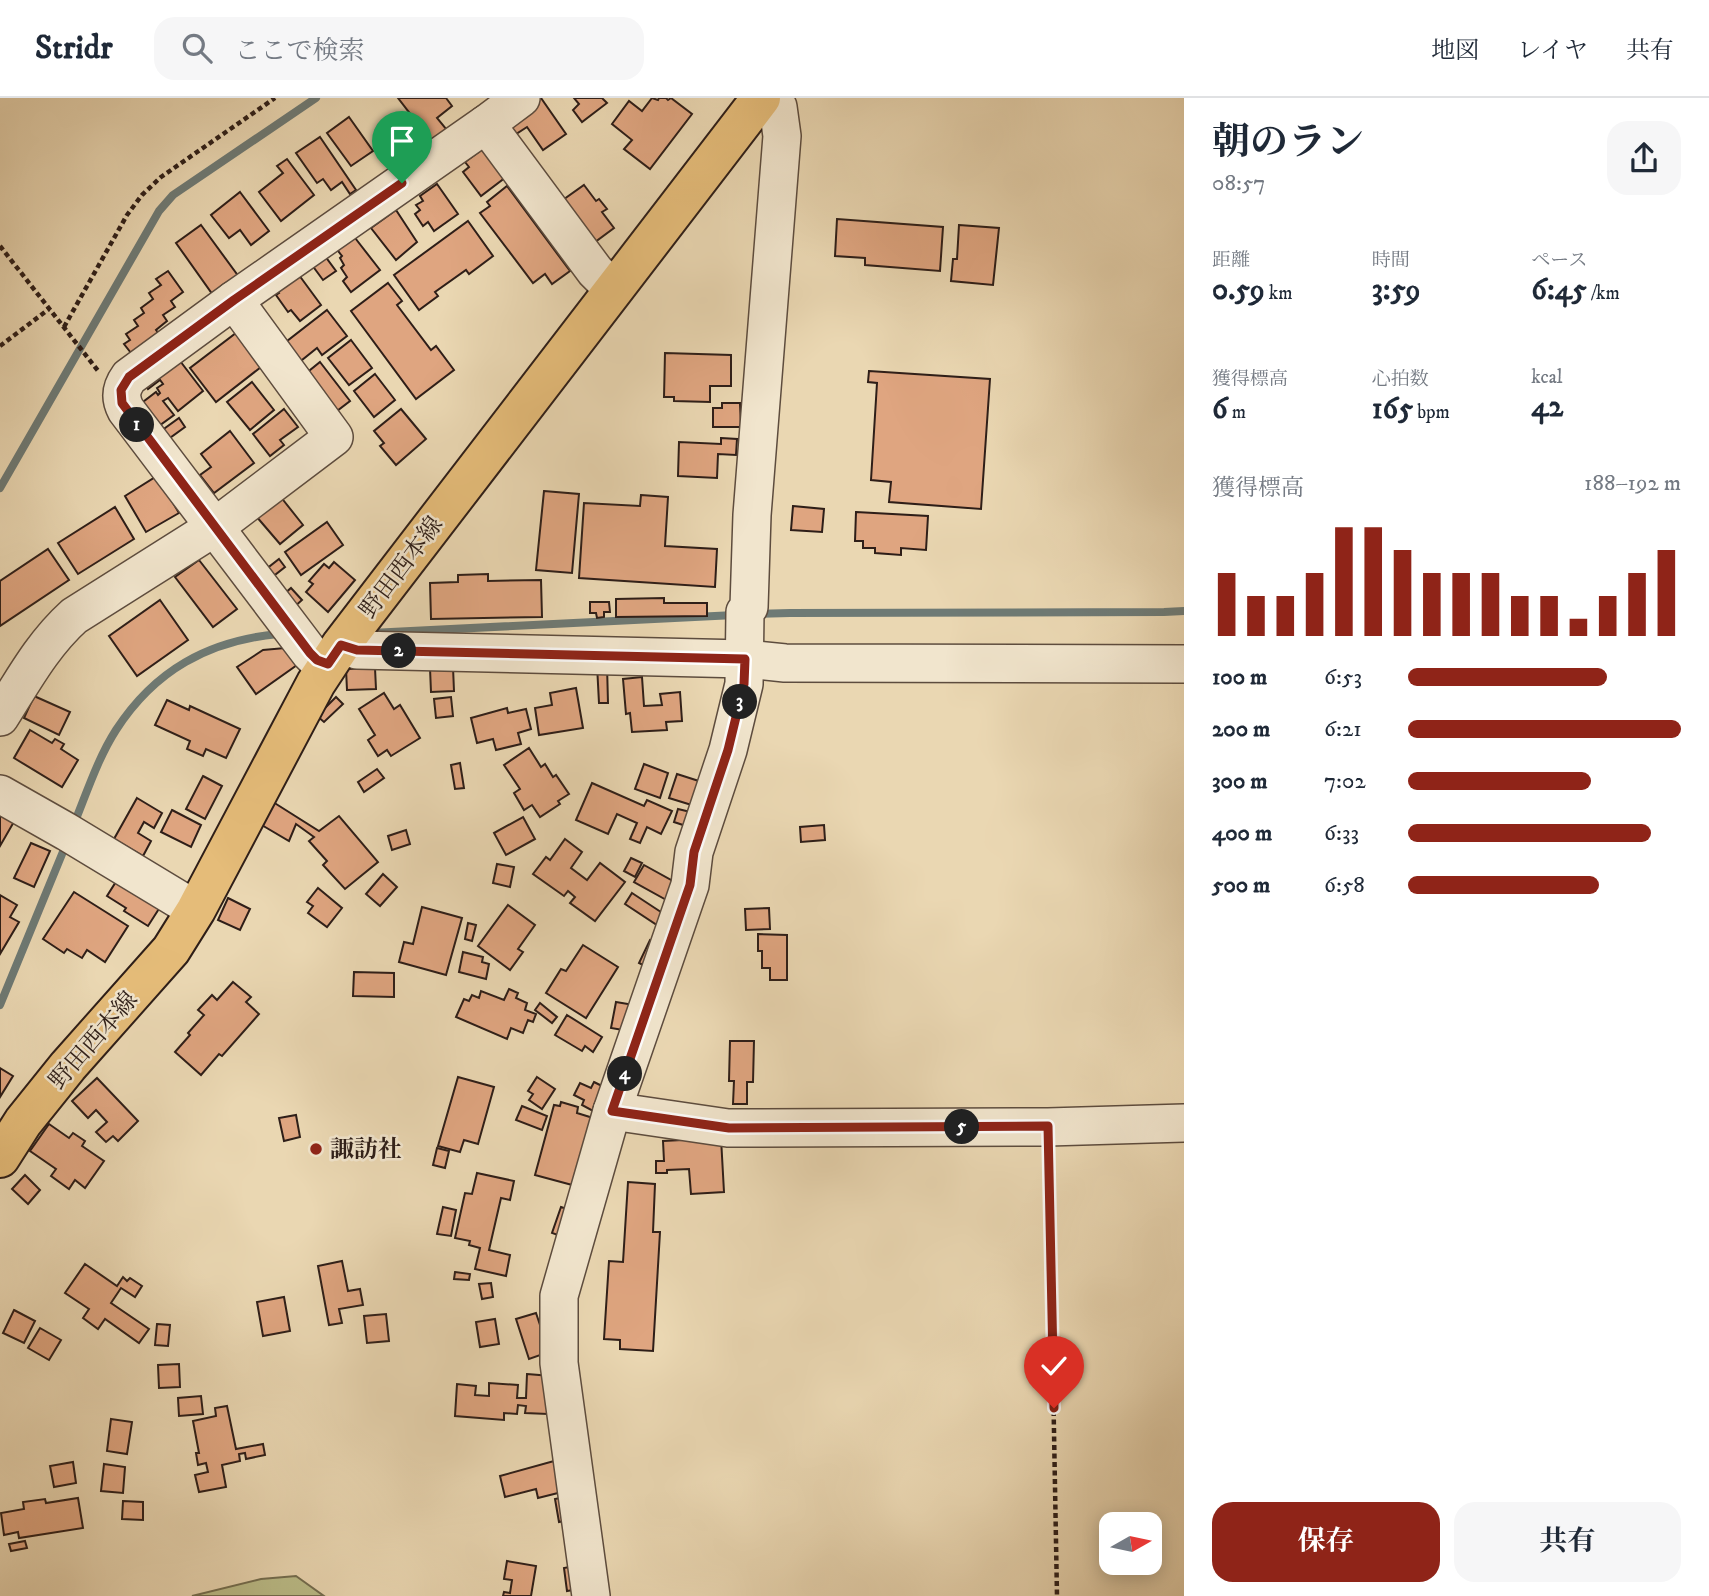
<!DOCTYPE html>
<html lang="ja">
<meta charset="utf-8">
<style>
:root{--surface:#fff;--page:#f6f6f7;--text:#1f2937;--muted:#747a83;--line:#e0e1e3;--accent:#8f2418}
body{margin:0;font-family:"IM FELL DW Pica","Noto Serif JP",serif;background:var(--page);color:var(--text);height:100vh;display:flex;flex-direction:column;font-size:26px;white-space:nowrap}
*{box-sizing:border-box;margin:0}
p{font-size:23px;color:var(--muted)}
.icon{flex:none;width:38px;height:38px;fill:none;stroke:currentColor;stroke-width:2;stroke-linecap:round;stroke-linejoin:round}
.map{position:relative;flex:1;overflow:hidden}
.drawer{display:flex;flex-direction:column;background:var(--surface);width:525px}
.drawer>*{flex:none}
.needle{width:46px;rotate:81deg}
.tools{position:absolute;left:1099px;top:1414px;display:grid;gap:14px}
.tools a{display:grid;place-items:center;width:63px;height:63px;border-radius:14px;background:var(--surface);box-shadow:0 4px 18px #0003;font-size:35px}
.pin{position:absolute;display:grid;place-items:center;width:60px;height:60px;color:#fff;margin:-72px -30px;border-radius:50% 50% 50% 0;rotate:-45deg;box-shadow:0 0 7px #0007}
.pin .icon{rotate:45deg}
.km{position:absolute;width:35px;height:35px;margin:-18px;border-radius:50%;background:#222;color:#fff;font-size:19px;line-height:35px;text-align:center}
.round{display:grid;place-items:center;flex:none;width:74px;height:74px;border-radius:21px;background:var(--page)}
.summary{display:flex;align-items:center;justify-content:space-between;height:119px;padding:0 28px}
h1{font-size:38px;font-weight:700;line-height:52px}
.figures{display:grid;grid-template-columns:repeat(3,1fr);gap:10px;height:119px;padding:7px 28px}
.figures div{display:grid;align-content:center}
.figures b{font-size:30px;font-weight:700}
.figures small{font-size:19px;font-weight:400}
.figures p{font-size:19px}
.chart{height:196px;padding:14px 28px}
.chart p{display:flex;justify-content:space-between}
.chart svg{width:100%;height:126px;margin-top:7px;stroke:var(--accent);stroke-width:6}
.action{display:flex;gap:14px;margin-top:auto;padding:14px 28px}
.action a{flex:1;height:80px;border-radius:21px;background:var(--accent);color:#fff;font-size:28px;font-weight:700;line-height:80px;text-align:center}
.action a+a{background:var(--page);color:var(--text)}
ul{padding:0 28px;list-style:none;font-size:23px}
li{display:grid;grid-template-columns:112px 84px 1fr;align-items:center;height:52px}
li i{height:18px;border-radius:9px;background:var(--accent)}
header{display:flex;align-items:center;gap:42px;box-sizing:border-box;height:98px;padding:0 35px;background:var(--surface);border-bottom:2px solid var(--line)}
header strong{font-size:33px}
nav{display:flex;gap:38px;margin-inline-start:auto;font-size:24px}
.search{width:490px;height:63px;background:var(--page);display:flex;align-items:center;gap:18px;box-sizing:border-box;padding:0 24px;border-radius:21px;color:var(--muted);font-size:26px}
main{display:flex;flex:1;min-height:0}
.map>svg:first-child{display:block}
</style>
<header>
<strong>Stridr</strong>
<div class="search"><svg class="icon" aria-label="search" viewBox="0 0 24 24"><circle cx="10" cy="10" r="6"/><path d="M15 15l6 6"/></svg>ここで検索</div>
<nav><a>地図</a><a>レイヤ</a><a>共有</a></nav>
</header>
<main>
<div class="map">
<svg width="1184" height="1498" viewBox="0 0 1184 1498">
<rect width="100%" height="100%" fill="#ead7b2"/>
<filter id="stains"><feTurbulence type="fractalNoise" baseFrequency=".00286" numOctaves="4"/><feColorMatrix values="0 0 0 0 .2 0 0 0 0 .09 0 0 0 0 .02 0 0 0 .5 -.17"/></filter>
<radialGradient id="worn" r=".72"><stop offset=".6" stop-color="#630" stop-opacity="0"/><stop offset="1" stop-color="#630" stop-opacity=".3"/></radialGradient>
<!-- green -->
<path fill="#bbbd89" stroke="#746e50" stroke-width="2" d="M296 1478 324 1498H192L261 1481Z"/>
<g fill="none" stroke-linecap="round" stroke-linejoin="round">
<!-- stream -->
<g stroke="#6e7a75" stroke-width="8">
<path d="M0 390 159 113 173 97 316 0"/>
<path d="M755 516 790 515 1164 514 1184 513"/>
<path d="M371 535 735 517"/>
<path d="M74 726C87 694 98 660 116 632 155 572 208 543 278 536"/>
<path d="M0 907 67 744"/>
</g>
</g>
<!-- building -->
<g fill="#dfa580" stroke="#2e1e18" stroke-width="2">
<path d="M398 0H446L452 8 437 20 447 32 432 44Z"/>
<path d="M539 0H541L566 36 543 52 527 29 516 36 507 22Z"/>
<path d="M574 0H602L607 5 582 24 573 12 579 6Z"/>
<path d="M652 0 658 2 659 0H666L668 2 671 0 692 16 650 71 624 51 632 42 612 26 629 3 642 13Z"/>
<path d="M349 19 373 53 351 68 327 35Z"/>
<path d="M320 39 356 92 350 96 342 84 331 92 323 81 317 85 296 55Z"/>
<path d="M484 50 506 79 481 98 463 74 469 69 465 64Z"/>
<path d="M287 61 314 97 281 123 259 94 283 75 277 68Z"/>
<path d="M437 86 458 116 434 133 428 124 423 128 415 116 420 112 416 107 423 103 420 98Z"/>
<path d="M584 87 596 103 599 101 607 111 602 114 614 130 591 147 560 104Z"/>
<path d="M507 88 570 173 552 186 545 176 533 185 480 115 490 108 487 104Z"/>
<path d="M240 94 269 133 251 147 240 132 229 140 211 117Z"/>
<path d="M396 112 417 144 396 162 371 130Z"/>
<path d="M837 121 943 129 940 173 865 167V160L835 158Z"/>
<path d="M468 123 493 158 469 176 466 172 435 194 438 198 419 212 394 177Z"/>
<path d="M201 127 239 179 213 197 176 145Z"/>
<path d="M959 127 999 130 993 187 951 183 953 161H957Z"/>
<path d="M352 136 380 172 351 194 343 183 347 179 341 170 344 167 340 160 342 158 335 149Z"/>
<path d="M322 154 336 173 323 182 309 163Z"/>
<path d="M168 173 183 194 171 203 175 209 163 217 167 223 156 232 159 236 131 255 124 246 130 242 126 236 138 228 134 222 144 215 141 210 153 201 149 195 161 187 156 181Z"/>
<path d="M296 173 321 207 300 223 291 212 288 214 276 197 279 195 275 189Z"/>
<path d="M388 185 402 203 397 207 431 252 436 248 454 272 416 301 351 213Z"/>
<path d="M327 212 347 238 322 257 317 250 297 266 282 247Z"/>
<path d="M236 235 261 269 216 304 190 270Z"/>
<path d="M351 242 372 270 349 287 328 260Z"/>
<path d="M665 255 731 257V288H710V304L674 303V299H664Z"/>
<path d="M177 259 203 293 178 313 168 300 163 303 174 317 156 330 139 307 156 294 158 297 160 295 157 290 163 286 160 282 148 291 144 285Z"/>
<path d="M320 264 350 303 333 316 304 277Z"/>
<path d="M869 273 990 281 981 411 889 404 891 384 871 382 877 285 868 284Z"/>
<path d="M375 276 395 302 374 319 354 293Z"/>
<path d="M252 284 274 312 250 332 227 304Z"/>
<path d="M722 305H740L741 329H713V310H722Z"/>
<path d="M284 311 298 329 280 342 284 347 270 358 253 336Z"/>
<path d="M401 311 426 341 396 367 380 348 384 345 374 333Z"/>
<path d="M179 320 185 329 167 342 161 333Z"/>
<path d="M230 333 254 365 214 395 200 377 211 369 201 356Z"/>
<path d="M721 340 737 341 736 357 718 356 717 380 678 378 679 344 721 346Z"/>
<path d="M157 378 179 415 146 434 125 398Z"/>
<path d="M544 393 579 396 572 475 536 472Z"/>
<path d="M641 397 668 399 665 448 717 451 715 489 579 480 584 405 640 408Z"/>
<path d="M280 398 303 427 280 446 256 418Z"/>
<path d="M793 408 824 411 822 434 791 432Z"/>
<path d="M115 409 134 441 78 476 58 445Z"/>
<path d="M856 414 928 418 926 452 901 450V457L875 455V450H863V443H855Z"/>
<path d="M327 424 343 447 301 477 285 454Z"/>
<path d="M48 451 69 482 0 528V483Z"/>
<path d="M279 461 285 469 271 480 265 472Z"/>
<path d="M199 462 237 511 213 529 175 479Z"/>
<path d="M334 464 355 482 328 514 306 494 313 486 309 483 324 466 329 470Z"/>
<path d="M488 476V483L541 482 542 519 431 521 430 485 458 484V477Z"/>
<path d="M291 490 302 502 293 510 283 497Z"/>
<path d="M664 500V505H707V518L616 519V501Z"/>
<path d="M160 502 188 542 137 578 109 538Z"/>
<path d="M590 504H609L610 514H604V519L597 520 596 515H590Z"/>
<path d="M285 550 297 567 256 596 237 569 263 552Z"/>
<path d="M597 567H607L608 605H599Z"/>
<path d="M453 569 454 593 431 594 430 570Z"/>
<path d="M375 570 376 591 347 592 346 571Z"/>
<path d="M642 579 644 608 662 607 660 596 680 594 682 623 666 624 667 632 632 634 630 615 626 616 623 581Z"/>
<path d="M576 590 583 630 539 637 535 610 552 607 550 595Z"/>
<path d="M384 595 394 611 400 607 420 640 391 658 387 652 378 658 368 642 375 637 359 611Z"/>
<path d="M34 598 70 614 59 637 24 620Z"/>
<path d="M336 599 343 606 324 624 317 618Z"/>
<path d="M451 599 453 618 436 620 434 601Z"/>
<path d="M167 602 189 612 190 608 240 631 226 660 206 651 203 658 187 651 190 643 155 627Z"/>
<path d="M507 610 508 615 526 611 531 631 518 635 521 646 496 652 493 641 477 645 471 620Z"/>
<path d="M30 632 52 645 55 641 64 646 61 651 78 662 62 689 14 660Z"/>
<path d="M529 650 541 669 545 666 553 679 556 677 569 696 558 703 560 706 540 719 532 707 524 712 514 695 520 691 504 667Z"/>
<path d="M460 665 464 690 455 691 451 667Z"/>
<path d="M644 666 668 675 660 700 635 691Z"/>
<path d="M377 671 384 680 364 694 358 684Z"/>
<path d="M677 676 705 685 698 709 669 700Z"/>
<path d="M203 678 222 688 205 721 186 711Z"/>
<path d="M592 685 644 708 647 702 672 713 661 736 647 729 640 745 630 741 637 725 617 716 608 736 576 722Z"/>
<path d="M137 700 162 715 154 730 144 724 138 735 151 743 143 758 114 741Z"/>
<path d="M273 704 319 733 339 718 378 764 345 791 323 767 327 763 309 743 314 739 296 726 289 743 260 726Z"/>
<path d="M678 711 699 716 695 731 674 724Z"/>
<path d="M172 712 201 727 191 749 161 734Z"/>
<path d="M0 714 15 722 0 748Z"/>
<path d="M523 719 535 741 506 757 494 735Z"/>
<path d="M824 727 825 742 801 744 800 729Z"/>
<path d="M406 732 410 746 392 752 388 738Z"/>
<path d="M565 741 582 754 571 770 587 782 600 765 625 784 595 823 570 805 575 799 568 793 564 798 533 776 546 759 550 762Z"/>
<path d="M31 745 50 753 34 789 14 780Z"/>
<path d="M631 760 642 765 635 779 624 773Z"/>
<path d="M497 766 514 769 510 789 493 785Z"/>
<path d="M644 767 680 787 670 804 634 784Z"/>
<path d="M383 776 397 789 380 808 366 796Z"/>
<path d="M119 779 162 806 148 828 124 813 126 810 107 798Z"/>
<path d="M318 790 342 810 327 829 308 815 313 808 307 804Z"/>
<path d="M74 794 128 828 105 864 87 852 82 860 67 851 64 855 43 841Z"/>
<path d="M632 795 670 820 663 831 625 806Z"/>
<path d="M0 797 17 807 10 819 19 824 0 856Z"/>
<path d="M228 800 250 811 240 832 218 822Z"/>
<path d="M508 807 535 827 518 851 523 854 510 872 478 848Z"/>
<path d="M422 809 462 820 446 877 399 864 404 844 413 846Z"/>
<path d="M769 810 770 831 746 832 745 811Z"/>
<path d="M468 825 476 827 472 843 465 841Z"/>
<path d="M758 836 787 837V882H770V870H762V853H758Z"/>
<path d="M650 842 662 847 651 871 639 865Z"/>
<path d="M583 847 618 869 586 920 546 895 561 871 566 873Z"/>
<path d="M463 854 483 859 482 864 489 866 486 881 459 874Z"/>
<path d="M354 874 394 875V899L353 898Z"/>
<path d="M233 884 251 899 246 904 259 916 222 958 219 956 201 977 175 954 190 937 188 935 204 917 198 912 212 897 217 902Z"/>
<path d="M509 891 518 895 516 900 527 905 525 912 536 916 533 924 528 922 523 935 511 930 507 941 456 919 464 901 469 903 472 897 479 900 481 893 504 902Z"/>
<path d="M616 904 640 908 635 934 611 930Z"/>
<path d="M540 905 557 919 552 925 535 912Z"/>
<path d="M567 917 602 939 593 954 585 948 582 953 555 937Z"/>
<path d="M730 943H754L753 984H747V1006H733L734 983H729Z"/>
<path d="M0 970 13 978 0 999Z"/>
<path d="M458 979 494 989 478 1046 464 1042 460 1054 438 1048Z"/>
<path d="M537 979 555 991 542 1011 529 1002 533 996 528 993Z"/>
<path d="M97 980 138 1023 118 1043 113 1038 106 1044 96 1034 107 1024 96 1012 88 1020 72 1003Z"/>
<path d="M594 984 618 996 606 1020 582 1007 584 1002 574 997 580 985 591 990Z"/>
<path d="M561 1004 578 1009 577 1015 606 1024 587 1091 535 1077 554 1007 560 1008Z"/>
<path d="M522 1008 547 1018 542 1032 516 1022Z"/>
<path d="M296 1017 300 1039 284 1043 279 1020Z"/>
<path d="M49 1026 69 1040 73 1035 85 1043 82 1048 104 1063 85 1090 75 1082 69 1091 51 1078 56 1071 30 1053Z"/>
<path d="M721 1040 724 1094 691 1096 689 1071 667 1072V1075H656V1063H664L663 1043Z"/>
<path d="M437 1050 449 1053 445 1070 433 1067Z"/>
<path d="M477 1075 514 1083 510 1102 501 1100 489 1152 510 1157 506 1178 475 1171 480 1150 469 1147 470 1143 455 1140 465 1095 472 1096Z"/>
<path d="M25 1077 40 1092 28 1106 12 1091Z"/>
<path d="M628 1084 655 1086 653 1134H660L653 1253 620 1251V1242L604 1241 609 1163 623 1164Z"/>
<path d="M443 1109 456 1112 451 1138 437 1136Z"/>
<path d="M561 1109 581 1116 572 1142 552 1135Z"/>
<path d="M342 1163 348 1193 360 1191 363 1207 339 1211 342 1225 329 1227 318 1168Z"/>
<path d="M85 1166 117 1188 123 1179 127 1183 130 1180 142 1188 135 1199 121 1190 111 1205 149 1231 139 1245 105 1221 98 1231 83 1220 89 1211 65 1195Z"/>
<path d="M455 1174 470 1176 469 1182 454 1181Z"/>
<path d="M491 1185 493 1199 482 1201 479 1186Z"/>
<path d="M284 1199 290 1233 263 1238 257 1204Z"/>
<path d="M14 1212 35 1223 24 1245 3 1235Z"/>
<path d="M536 1215 549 1254 529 1261 516 1221Z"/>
<path d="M386 1216 389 1243 367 1245 364 1218Z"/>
<path d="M495 1221 499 1246 480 1249 476 1224Z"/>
<path d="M157 1226 170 1227 168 1248 155 1247Z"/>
<path d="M40 1230 61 1242 49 1262 28 1250Z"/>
<path d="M179 1266 180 1289 159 1290 158 1267Z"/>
<path d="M527 1276 551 1278 548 1316 525 1315 526 1308 518 1307 517 1316 504 1315V1322L455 1318 457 1286 476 1288 475 1297 489 1298V1285L518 1287 517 1300H526Z"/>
<path d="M201 1298 203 1316 179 1318 178 1300Z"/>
<path d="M227 1308 236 1351 263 1346 265 1357 246 1361 245 1355 239 1356 240 1363 222 1367 226 1389 199 1394 195 1377 208 1374 206 1365 198 1367 196 1355H199L193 1323 216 1318 215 1310Z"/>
<path d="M111 1321 132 1324 127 1356 107 1353Z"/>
<path d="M554 1363 562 1394 538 1400 536 1391 505 1399 500 1378Z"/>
<path d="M73 1364 76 1385 54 1389 50 1368Z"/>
<path d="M104 1366 125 1369 123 1395 101 1393Z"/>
<path d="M565 1399 569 1422 559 1424 555 1401Z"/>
<path d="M78 1400 83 1430 19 1440 18 1434 4 1437 1 1415 24 1411 23 1404 45 1401 46 1405Z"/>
<path d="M123 1403 143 1404V1422L122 1421Z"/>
<path d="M25 1443 27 1450 11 1453 9 1446Z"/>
<path d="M507 1463 536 1468 531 1498H503L504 1494 510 1495 512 1482 504 1481Z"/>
<path d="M575 1468 579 1491 567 1493 564 1470Z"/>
</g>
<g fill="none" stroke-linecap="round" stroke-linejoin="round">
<defs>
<g id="minor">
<path d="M486 26 595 173 605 183 616 188"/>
<path d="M341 547 357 552 745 561 785 565 1184 566"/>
<path d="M328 566 317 562 310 555 126 312C119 299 121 290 129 279L234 202 486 26 521 0"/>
<path d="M0 619C23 583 42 547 74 518L215 429 334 339 234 202"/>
<path d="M0 696 67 734 196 812"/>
<path d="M612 1013 728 1030 1048 1029 1184 1025"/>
<path d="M591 1498 559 1265V1198L612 1013 690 787 694 754 728 652 744 586 745 514 749 509 752 417 782 38 778 9 767 0"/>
</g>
<path id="major" d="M0 1060 23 1024 68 968 171 852 196 812 316 585 341 547 761 0"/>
</defs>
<!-- minor casing -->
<use href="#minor" stroke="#5d4c3e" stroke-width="40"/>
<!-- major casing -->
<use href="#major" stroke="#2e1e18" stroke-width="42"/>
<!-- path -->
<g stroke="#2e1e18" stroke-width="4.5" stroke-dasharray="5 3.5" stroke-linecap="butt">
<path d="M0 148 99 274"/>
<path d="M64 229 127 117 142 97 161 79 275 0"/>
<path d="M0 248 49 211"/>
<path d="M1049 1058 1057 1498"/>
</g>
<!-- minor -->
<use href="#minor" stroke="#f1e5cd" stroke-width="37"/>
<!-- major -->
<use href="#major" stroke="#e5bc79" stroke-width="38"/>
</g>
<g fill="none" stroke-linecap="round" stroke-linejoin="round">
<defs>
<path id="route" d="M402 85 234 202 129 279 121 292 122 305 310 555 317 562 328 566 341 547 357 552 745 561 744 586 728 652 694 754 690 787 612 1013 729 1030 1048 1028 1054 1310"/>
</defs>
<!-- route casing -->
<use href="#route" stroke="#fff" stroke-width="14"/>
<!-- route -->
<use href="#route" stroke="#8f2418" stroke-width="9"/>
</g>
<!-- markers -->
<circle fill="#8f2418" stroke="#f1e5cd" stroke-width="2.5" cx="316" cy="1051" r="7"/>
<g text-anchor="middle" stroke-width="5" stroke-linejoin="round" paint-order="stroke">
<!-- street labels -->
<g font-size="24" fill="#2e1e18" stroke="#f1e5cd">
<text transform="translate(401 469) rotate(-53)" y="8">野田西本線</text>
<text transform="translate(93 942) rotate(-49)" y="8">野田西本線</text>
</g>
<!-- poi labels -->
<g font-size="24" font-weight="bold" fill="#2e1e18" stroke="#f1e5cd" text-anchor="start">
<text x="330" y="1059">諏訪社</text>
</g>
</g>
<rect width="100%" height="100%" filter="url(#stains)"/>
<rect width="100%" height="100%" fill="url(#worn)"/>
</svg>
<div class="tools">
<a><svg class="needle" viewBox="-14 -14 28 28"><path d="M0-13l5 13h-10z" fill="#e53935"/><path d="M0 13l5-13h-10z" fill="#747a83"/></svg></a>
</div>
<div class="pin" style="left:402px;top:85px;background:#1e9e55"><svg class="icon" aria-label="arrive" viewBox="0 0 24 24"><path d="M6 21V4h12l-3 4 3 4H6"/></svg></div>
<div class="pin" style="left:1054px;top:1310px;background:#d93025"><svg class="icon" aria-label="check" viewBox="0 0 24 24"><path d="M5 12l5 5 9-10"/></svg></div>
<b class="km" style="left:137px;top:327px">1</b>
<b class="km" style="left:399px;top:553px">2</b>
<b class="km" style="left:740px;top:604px">3</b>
<b class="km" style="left:625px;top:976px">4</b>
<b class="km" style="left:962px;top:1029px">5</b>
</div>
<section class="drawer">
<div class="summary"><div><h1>朝のラン</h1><p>08:57</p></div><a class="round"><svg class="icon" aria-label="share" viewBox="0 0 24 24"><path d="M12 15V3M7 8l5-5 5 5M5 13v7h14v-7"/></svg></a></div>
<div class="figures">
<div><p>距離</p><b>0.59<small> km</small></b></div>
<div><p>時間</p><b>3:59</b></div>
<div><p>ペース</p><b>6:45<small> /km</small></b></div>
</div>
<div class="figures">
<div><p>獲得標高</p><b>6<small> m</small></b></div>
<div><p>心拍数</p><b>165<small> bpm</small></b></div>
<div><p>kcal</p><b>42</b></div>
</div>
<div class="chart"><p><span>獲得標高</span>188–192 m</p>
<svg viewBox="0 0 160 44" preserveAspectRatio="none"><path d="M5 44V22M15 44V30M25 44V30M35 44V22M45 44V6M55 44V6M65 44V14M75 44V22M85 44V22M95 44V22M105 44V30M115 44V30M125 44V38M135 44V30M145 44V22M155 44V14"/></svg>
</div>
<ul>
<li><b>100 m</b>6:53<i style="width:73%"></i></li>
<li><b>200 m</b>6:21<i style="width:100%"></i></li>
<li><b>300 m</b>7:02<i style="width:67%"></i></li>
<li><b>400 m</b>6:33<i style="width:89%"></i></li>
<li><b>500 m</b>6:58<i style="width:70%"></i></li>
</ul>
<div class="action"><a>保存</a><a>共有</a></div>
</section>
</main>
